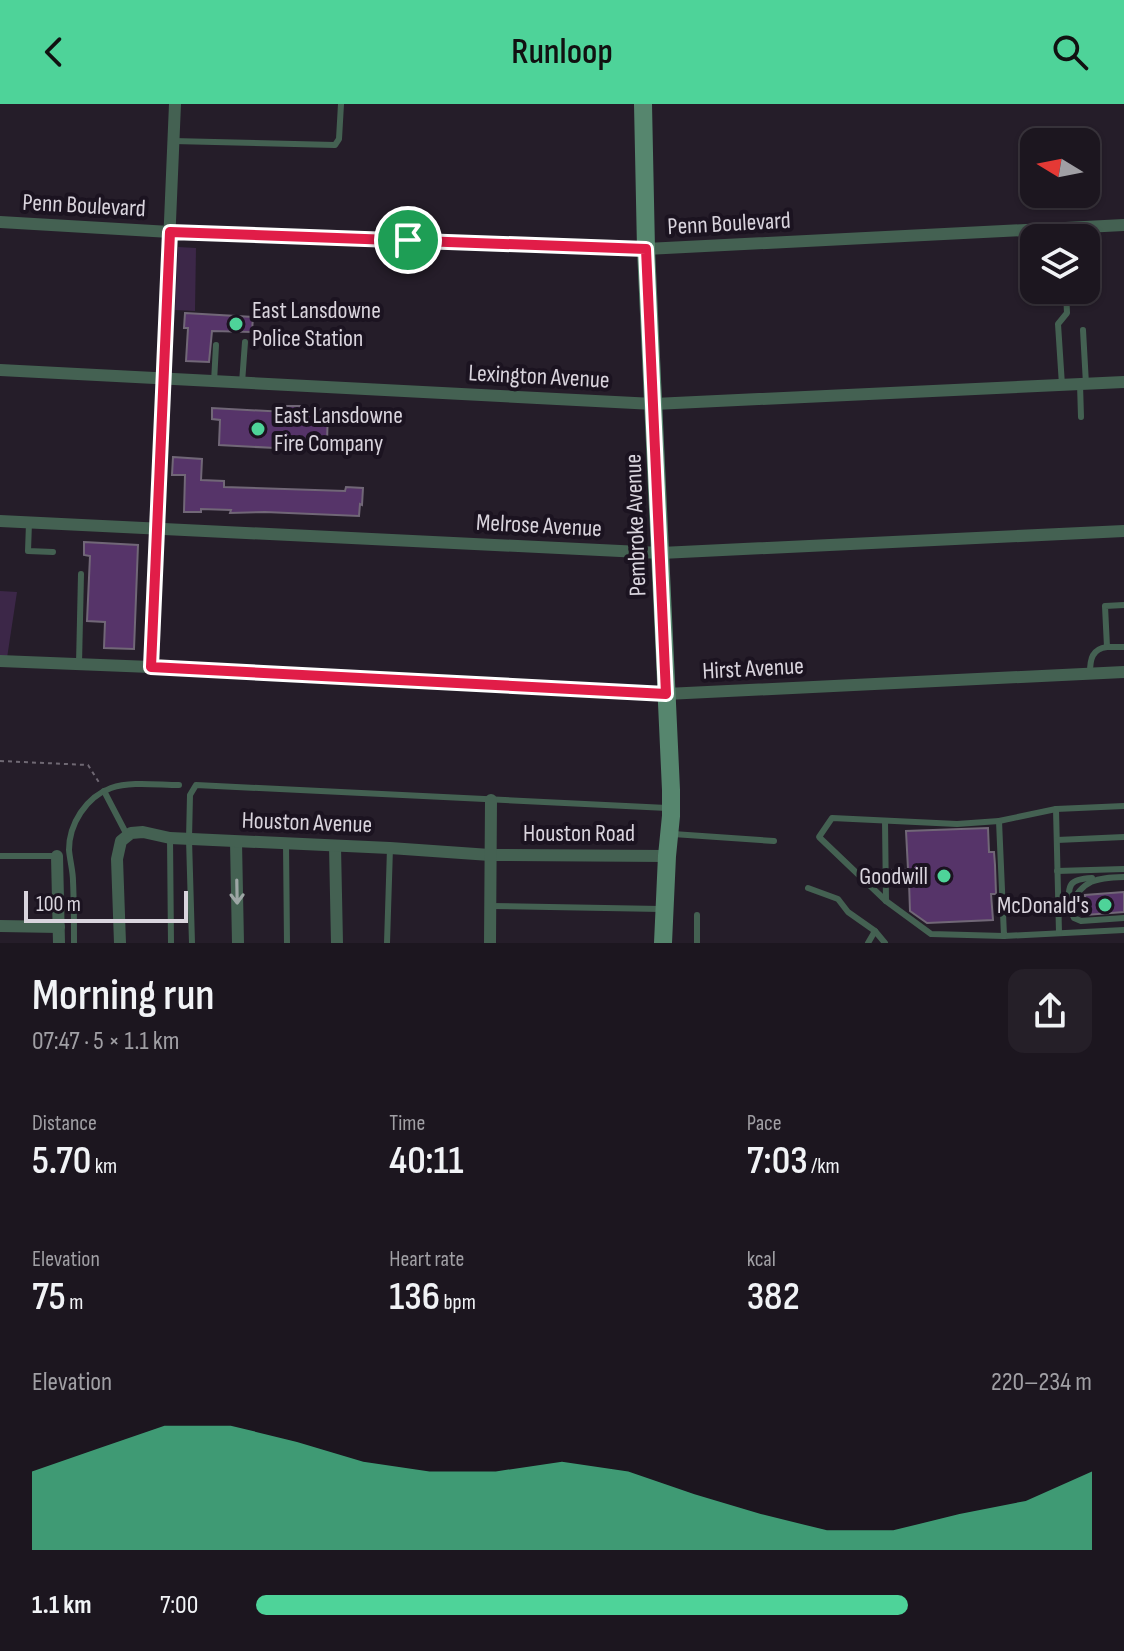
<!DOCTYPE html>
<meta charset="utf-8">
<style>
:root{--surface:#1c161f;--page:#251f28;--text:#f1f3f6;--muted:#a09fa4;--line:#3a353d;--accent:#4ed399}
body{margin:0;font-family:"Sofia Sans Condensed",sans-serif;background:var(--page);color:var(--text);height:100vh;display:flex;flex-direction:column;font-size:30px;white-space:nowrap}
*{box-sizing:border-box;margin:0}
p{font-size:26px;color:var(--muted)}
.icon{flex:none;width:44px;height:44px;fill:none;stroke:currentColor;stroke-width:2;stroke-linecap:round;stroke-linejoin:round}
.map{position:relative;height:839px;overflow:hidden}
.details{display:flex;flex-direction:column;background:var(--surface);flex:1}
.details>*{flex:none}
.needle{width:52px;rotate:280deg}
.tools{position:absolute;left:1020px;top:24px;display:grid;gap:16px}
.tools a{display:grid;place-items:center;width:80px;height:80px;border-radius:16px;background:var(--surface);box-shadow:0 2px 6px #0004,0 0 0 2px var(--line);font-size:40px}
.scale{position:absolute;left:24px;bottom:20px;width:164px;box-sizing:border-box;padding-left:8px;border:4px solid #d9d4dd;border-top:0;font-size:22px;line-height:28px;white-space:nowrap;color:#d9d4dd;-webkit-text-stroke:6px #1b1320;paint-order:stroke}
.pin{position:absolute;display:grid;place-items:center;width:68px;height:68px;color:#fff;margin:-34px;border:4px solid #fff;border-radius:50%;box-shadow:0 2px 8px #0007}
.round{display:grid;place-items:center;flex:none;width:84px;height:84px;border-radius:16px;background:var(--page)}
.headline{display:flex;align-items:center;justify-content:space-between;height:136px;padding:0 32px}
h1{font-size:44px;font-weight:600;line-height:60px}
.stats{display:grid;grid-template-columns:repeat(3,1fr);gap:12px;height:136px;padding:8px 32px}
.stats div{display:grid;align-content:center}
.stats b{font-size:40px;font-weight:600}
.stats small{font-size:22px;font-weight:400}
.stats p{font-size:22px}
.chart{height:224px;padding:16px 32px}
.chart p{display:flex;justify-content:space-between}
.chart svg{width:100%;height:144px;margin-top:8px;fill:var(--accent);opacity:.7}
ul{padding:0 32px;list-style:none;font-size:26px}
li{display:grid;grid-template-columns:128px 96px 1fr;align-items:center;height:60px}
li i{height:20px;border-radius:10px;background:var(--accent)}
header{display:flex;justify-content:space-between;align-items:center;height:104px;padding:0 32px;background:var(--accent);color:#111;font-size:36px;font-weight:600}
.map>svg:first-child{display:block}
</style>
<header><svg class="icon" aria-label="back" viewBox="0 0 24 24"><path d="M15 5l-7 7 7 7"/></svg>Runloop<svg class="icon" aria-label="search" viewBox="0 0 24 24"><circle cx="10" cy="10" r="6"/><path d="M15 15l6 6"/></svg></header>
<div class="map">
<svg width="1124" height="839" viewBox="0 0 1124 839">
<rect width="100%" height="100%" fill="#251d29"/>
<!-- green -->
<g fill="#3c2748">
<path d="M178 143 196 144 195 207 175 206Z"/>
<path d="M0 487 17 488 7 554 0 553Z"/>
</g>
<!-- building -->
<g fill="#563469" stroke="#716777" stroke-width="2">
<path d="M185 209 253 213 252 228 212 227 209 258 186 257 188 224H184Z"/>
<path d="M286 302H302V305L328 306 327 338 275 336V344L219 341 220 316 212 315V304L286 308Z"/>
<path d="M173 353 202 355 201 376 224 377V383L345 387 346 383 363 384 362 401 360 400 359 412 265 408 230 409 231 406 201 405V408H184L185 371H172Z"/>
<path d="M84 438 138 441 134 545 104 544 105 518 87 517 90 452 84 451Z"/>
<path d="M988 724 989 748H994L995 761 996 790H991L993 816 927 819 910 807 909 778 893 779 892 766 908 765 906 727Z"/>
<path d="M1124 788V808L1086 811 1085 791Z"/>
</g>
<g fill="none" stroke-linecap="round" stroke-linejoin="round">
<!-- path -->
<path stroke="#6f6873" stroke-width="2" stroke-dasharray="4 4" stroke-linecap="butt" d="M0 657 88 661 100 680"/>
<!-- lane -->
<g stroke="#446152" stroke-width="6">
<path d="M173 37 335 41 339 35 341 0"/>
<path d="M1083 226 1086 280"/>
<path d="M214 278 216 241"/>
<path d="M242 279 245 238"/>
<path d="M1080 280 1081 313"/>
<path d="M1062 281 1058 220 1067 209 1066 188"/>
<path d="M29 419 28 447 53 448"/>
<path d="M1124 501 1105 502 1107 543H1124"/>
<path d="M79 560 81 470"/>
<path d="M1090 569C1090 555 1092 545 1107 543"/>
<path d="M104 687 127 731"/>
<path d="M1124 702 1056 705 999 717 1004 832 1124 826"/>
<path d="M1056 705 1059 829"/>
<path d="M885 717 886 797"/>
<path d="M999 717 957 720 832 714 819 733 886 797 931 830 1004 832"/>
<path d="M673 730 774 737"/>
<path d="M170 735 171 839"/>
<path d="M1057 736 1124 733"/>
<path d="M286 740 287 839"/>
<path d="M0 752H56"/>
<path d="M1057 767 1124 765"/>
<path d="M1124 773C1096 774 1083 775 1069 803L1074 814 1081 817 1124 814"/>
<path d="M808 784 838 795 848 808 875 827"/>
<path d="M490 802 661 805"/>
<path d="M1069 802C1068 780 1069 775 1092 774"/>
<path d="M74 839C74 818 74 798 73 777 73 767 70 757 69 746 69 720 86 693 111 684 131 677 158 681 179 681"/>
<path d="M192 839 189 735 190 691 196 681 667 704"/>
<path d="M387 839 390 744"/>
<path d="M697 839V811"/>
<path d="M868 839 875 827 885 839"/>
</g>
<!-- street -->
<g stroke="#446152" stroke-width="12">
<path d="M0 118 170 128 646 145 1124 121"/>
<path d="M0 266 654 300 1124 278"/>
<path d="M0 417 661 449 1124 427"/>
<path d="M0 557 151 563 666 590 1124 568"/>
<path d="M151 563 175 0"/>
<path d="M236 738 238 839"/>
<path d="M335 742 337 839"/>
<path d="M57 752 59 839"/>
<path d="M0 822 59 823"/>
<path d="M120 839 117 755 121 737 131 729 143 728 170 734 390 744 490 751 667 752"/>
<path d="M490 839 491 696"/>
</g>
<!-- secondary -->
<path stroke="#56866e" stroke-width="18" d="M643 0 646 145 671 686V712L667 752 663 839"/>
</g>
<!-- one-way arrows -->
<defs><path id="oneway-shaft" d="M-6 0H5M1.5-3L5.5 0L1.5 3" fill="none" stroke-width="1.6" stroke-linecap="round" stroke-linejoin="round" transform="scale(2)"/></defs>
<use stroke="#9da6a5" href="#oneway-shaft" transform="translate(237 788) rotate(89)"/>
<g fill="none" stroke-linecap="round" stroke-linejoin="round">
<defs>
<path id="route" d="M170 128 646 145 666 590 151 563Z"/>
</defs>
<!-- route casing -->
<use href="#route" stroke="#fff" stroke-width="16"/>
<!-- route -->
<use href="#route" stroke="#e11d48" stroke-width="10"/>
</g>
<!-- markers -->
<g fill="#4ed399" stroke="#1b1320" stroke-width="3">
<circle cx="236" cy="220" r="8"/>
<circle cx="258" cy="325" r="8"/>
<circle cx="944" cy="772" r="8"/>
<circle cx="1105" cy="801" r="8"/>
</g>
<g text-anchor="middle" stroke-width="8" stroke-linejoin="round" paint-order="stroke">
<!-- street labels -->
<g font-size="24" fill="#d9d4dd" stroke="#1b1320">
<text transform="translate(84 101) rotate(3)" y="8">Penn Boulevard</text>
<text transform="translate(729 119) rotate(-3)" y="8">Penn Boulevard</text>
<text transform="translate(539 272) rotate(3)" y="8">Lexington Avenue</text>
<text transform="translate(539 421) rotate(3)" y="8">Melrose Avenue</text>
<text transform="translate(635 421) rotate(-92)" y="8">Pembroke Avenue</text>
<text transform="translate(753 564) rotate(-3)" y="8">Hirst Avenue</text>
<text transform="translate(307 718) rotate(2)" y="8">Houston Avenue</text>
<text x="579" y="737">Houston Road</text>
</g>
<!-- poi labels -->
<g font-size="24" fill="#d9d4dd" stroke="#1b1320" text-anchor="start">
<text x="252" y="214">East Lansdowne<tspan x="252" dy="28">Police Station</tspan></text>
<text x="274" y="319">East Lansdowne<tspan x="274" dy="28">Fire Company</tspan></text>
<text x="928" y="780" text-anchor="end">Goodwill</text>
<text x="1089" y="809" text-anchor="end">McDonald's</text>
</g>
</g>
</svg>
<div class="tools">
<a><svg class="needle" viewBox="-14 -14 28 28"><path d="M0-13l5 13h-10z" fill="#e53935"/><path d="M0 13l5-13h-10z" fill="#a09fa4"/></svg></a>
<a><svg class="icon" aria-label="layers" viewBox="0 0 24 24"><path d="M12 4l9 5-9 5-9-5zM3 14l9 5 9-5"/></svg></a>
</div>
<div class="scale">100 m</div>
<div class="pin" style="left:408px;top:136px;background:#1e9e55"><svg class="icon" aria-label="arrive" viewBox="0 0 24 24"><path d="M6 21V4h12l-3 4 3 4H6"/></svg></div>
</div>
<section class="details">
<div class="headline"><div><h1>Morning run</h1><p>07:47 · 5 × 1.1 km</p></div><a class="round"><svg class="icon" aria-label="share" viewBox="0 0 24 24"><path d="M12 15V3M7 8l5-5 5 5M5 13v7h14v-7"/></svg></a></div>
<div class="stats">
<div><p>Distance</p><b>5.70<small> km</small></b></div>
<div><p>Time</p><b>40:11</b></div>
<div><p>Pace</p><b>7:03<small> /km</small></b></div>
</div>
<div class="stats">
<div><p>Elevation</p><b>75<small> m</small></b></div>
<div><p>Heart rate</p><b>136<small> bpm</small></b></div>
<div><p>kcal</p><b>382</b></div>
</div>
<div class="chart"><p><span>Elevation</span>220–234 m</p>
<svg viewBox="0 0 160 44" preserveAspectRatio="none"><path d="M0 44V20L10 13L20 6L30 6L40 11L50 17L60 20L70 20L80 17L90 20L100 27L110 33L120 38L130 38L140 33L150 29L160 20V44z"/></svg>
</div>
<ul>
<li><b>1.1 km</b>7:00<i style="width:78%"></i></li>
</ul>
</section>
